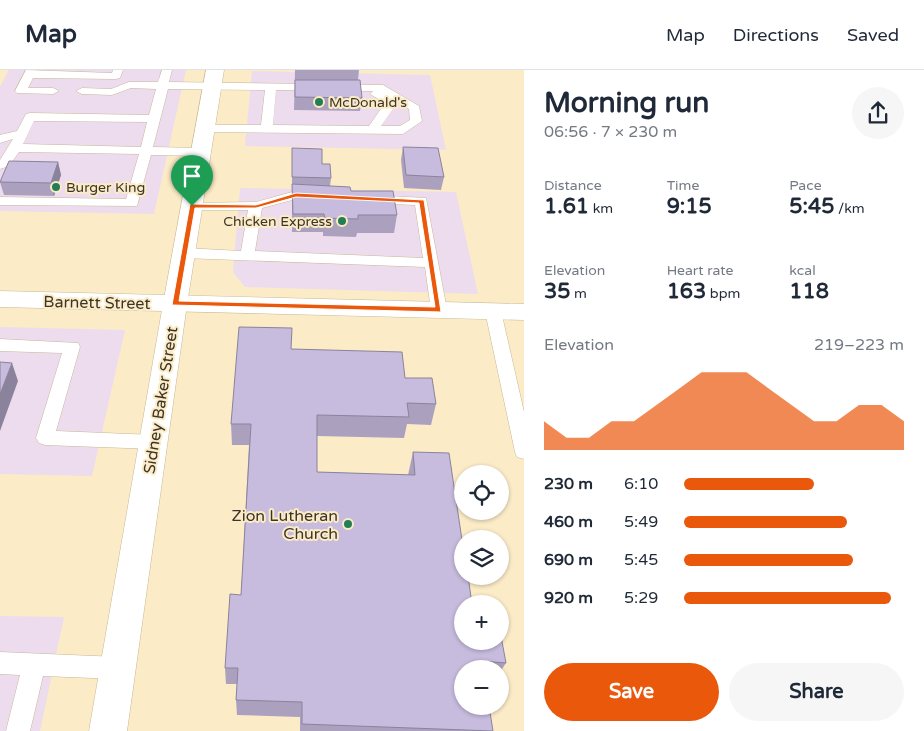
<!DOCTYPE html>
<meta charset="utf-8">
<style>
:root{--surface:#fff;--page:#f6f6f7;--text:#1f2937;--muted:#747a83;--line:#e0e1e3;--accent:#ea580c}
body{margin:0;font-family:"Varela Round",sans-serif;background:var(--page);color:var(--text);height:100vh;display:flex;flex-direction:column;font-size:19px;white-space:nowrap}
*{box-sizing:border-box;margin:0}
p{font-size:16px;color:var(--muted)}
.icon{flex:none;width:28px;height:28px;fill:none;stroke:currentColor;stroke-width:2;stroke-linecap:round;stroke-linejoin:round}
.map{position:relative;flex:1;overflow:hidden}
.sheet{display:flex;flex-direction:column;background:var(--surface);width:400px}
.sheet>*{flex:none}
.tools{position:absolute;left:454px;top:395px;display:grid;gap:10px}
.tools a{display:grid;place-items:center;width:55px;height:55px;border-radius:50%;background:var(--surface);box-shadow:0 1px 4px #0004;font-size:25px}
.pin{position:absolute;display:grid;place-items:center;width:42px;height:42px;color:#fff;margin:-51px -21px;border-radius:50% 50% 50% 0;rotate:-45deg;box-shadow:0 0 5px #0007}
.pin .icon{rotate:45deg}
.round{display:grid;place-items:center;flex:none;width:52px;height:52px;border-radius:26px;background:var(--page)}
.headline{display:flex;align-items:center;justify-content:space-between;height:85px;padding:0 20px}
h1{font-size:28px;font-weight:700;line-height:38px}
.stats{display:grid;grid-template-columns:repeat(3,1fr);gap:8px;height:85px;padding:5px 20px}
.stats div{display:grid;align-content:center}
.stats b{font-size:21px;font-weight:700}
.stats small{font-size:14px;font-weight:400}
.stats p{font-size:14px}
.chart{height:140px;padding:10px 20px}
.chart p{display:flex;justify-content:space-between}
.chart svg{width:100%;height:90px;margin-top:5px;fill:var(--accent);opacity:.7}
.cta{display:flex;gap:10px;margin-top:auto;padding:10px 20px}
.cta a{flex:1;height:58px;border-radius:30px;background:var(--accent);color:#fff;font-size:20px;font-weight:700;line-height:58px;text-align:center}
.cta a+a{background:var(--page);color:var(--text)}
ul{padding:0 20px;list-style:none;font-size:16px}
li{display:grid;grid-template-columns:80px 60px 1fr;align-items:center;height:38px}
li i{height:12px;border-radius:6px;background:var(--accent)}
header{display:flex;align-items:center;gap:30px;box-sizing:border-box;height:70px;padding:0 25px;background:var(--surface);border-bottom:1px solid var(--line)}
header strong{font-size:24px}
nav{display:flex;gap:28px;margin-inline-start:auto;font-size:18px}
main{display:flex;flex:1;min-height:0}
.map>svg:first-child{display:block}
</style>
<header>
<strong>Map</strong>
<nav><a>Map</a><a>Directions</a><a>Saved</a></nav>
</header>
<main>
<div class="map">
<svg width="524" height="661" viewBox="0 0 524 661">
<rect width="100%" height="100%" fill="#fbebc7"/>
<!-- commercial -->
<g fill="#eddced">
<path d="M9 0H186L154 144 0 141V17Z"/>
<path d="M252 1 430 5 446 80 245 76Z"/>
<path d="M240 118 456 122 478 224 245 217 233 202Z"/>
<path d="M0 257 125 260 92 406 0 404Z"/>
<path d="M0 546 64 547 40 661H0Z"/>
</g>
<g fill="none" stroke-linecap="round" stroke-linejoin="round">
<defs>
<g id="service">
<path d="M26 0 112 3 113 0H123L120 8 116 9 33 8 28 18H53L59 21 53 24 17 23 15 21Z"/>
<path d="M162 0H172L169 12 383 15 419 36 422 51 403 64 205 62 199 58 201 55H261L265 20 168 19 153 77 201 78 207 82 201 86 151 85 137 136 0 135V127L126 129 139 84 19 82 9 96 0 99V90L13 69 0 73V65L17 61 26 44 30 43 149 45 156 19 131 18 112 25 82 24 76 21 82 18 111 19 129 12H158ZM276 20 373 21 370 24 385 33 369 56 273 55ZM398 32 409 39 410 50 400 56H381ZM34 51 147 52 141 77 23 74Z"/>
<path d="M296 121 316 122 323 126 316 130 296 129 262 138 255 181 423 188 415 135 370 133 363 129 370 125 426 128 447 240 445 244H433L431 240 425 197 184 188 177 183 184 178 241 181 248 140H192L187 139 185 136 187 133 256 132Z"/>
<path d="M493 236 499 237 501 241 524 342V389L517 387 515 382 485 241 487 237Z"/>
<path d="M0 269 78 273 80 277 56 361 154 365 160 367 163 372 160 377 154 379 45 375 39 373 36 368 62 283 0 281Z"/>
<path d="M0 582 118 587 126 590 129 598 126 606 118 609 43 606 30 661H6L20 605 0 604Z"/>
</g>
<path id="minor" d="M0 221 524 234V250L0 237Z"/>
<path id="primary" d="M206 0H224L187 234 127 661H89L163 234Z"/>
</defs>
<!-- service casing -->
<use href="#service" stroke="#c7b896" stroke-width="1"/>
<!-- minor casing -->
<use href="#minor" stroke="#c7b896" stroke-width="1"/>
<!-- primary casing -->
<use href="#primary" stroke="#c7b896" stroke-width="1"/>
<!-- service -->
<use href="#service" fill="#fff" fill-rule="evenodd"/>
<!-- minor -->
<use href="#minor" fill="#fff" fill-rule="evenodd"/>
<!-- primary -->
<use href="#primary" fill="#fff" fill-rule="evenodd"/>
</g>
<!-- wall -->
<g fill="#aba1bf">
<path d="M295 0H359L358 10 362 28 360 41 294 40Z"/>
<path d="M403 77 444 107 441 120 404 118 401 90Z"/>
<path d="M292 78 322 94 331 108 330 116 351 121 397 145 394 163H357L356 167 323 166V162H292Z"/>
<path d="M58 92 61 105 54 126 4 125 0 112Z"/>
<path d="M291 279 405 308 436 334 431 355 407 354 404 368 317 366V402L408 405 413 382 462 534 506 593 500 602V599H462L492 661H300V647L237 645 236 630 237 614H226L225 598 241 525 249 375H232L231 354Z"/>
</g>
<!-- shaded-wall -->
<g fill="#8b839b">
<path d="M58 92 61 105 54 126 51 113Z"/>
<path d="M12 293 18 311 0 361V324Z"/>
</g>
<!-- building -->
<g fill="#c7bbde" stroke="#8b839b">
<path d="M295 10H360L362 28 295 27Z"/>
<path d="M403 77 438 78 444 107 406 105Z"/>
<path d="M292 78 322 79V94H330L331 108 292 107Z"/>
<path d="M9 91 58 92 51 113 0 112Z"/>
<path d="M292 114 350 117 351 121H393L397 145H358V149L325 148 324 144H293Z"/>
<path d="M239 257 292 258 291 279 402 282 405 308H432L436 334 407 333 409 347 317 345V402L415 405 413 382 449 383 462 470V506H468L472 534H462V571H500V561L506 593 482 591 483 599H462V636H489L493 661 302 654V632L236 630 238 598H225L230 524 241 525 251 354H231Z"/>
<path d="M0 292 12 293 0 324Z"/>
</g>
<!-- route -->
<path fill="#ea580c" stroke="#fff" fill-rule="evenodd" d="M296 123 424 130 441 242 172 235 190 134 256 135ZM296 127 419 133 435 237 179 231 195 138H256Z"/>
<!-- markers -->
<g fill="#247e54" stroke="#fbebc7" stroke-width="2">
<circle cx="319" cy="32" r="5"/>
<circle cx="56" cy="117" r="5"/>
<circle cx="342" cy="151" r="5"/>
<circle cx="348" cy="454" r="5"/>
</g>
<g text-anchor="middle" stroke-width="4" stroke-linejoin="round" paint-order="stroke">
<!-- far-poi labels -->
<g font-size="14" fill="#3c3527" stroke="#fbebc7" text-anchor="start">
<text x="329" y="37">McDonald's</text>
<text x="66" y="122">Burger King</text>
<text x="332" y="156" text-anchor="end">Chicken Express</text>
</g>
<!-- street labels -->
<g font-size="16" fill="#3c3527" stroke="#fbebc7">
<text transform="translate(97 232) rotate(1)" y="6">Barnett Street</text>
<text transform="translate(160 330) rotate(-81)" y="6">Sidney Baker Street</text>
</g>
<!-- poi labels -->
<g font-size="16" fill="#3c3527" stroke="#fbebc7" text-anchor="end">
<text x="338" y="451">Zion Lutheran<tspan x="338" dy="18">Church</tspan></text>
</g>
</g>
</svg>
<div class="tools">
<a><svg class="icon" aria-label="locate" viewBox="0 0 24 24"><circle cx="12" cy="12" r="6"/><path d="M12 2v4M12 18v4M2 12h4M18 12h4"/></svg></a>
<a><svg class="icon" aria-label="layers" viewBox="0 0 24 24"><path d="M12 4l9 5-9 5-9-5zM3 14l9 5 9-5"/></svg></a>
<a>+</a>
<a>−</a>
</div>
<div class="pin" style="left:192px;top:136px;background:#1e9e55"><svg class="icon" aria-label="arrive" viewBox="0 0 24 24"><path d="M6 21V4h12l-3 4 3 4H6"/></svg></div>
</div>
<section class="sheet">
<div class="headline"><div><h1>Morning run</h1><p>06:56 · 7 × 230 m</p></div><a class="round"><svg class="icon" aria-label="share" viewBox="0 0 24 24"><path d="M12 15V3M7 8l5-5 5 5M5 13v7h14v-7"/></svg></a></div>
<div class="stats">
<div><p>Distance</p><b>1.61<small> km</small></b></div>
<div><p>Time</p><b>9:15</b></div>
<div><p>Pace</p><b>5:45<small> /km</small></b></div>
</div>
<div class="stats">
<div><p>Elevation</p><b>35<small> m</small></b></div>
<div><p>Heart rate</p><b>163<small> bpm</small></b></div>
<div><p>kcal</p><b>118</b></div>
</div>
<div class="chart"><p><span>Elevation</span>219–223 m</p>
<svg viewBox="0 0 160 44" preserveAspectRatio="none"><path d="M0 44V30L10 38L20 38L30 30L40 30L50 22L60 14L70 6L80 6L90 6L100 14L110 22L120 30L130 30L140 22L150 22L160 30V44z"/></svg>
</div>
<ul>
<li><b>230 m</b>6:10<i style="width:59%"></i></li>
<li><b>460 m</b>5:49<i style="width:74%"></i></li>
<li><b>690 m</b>5:45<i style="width:77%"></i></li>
<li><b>920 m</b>5:29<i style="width:94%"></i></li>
</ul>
<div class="cta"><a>Save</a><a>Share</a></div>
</section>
</main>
